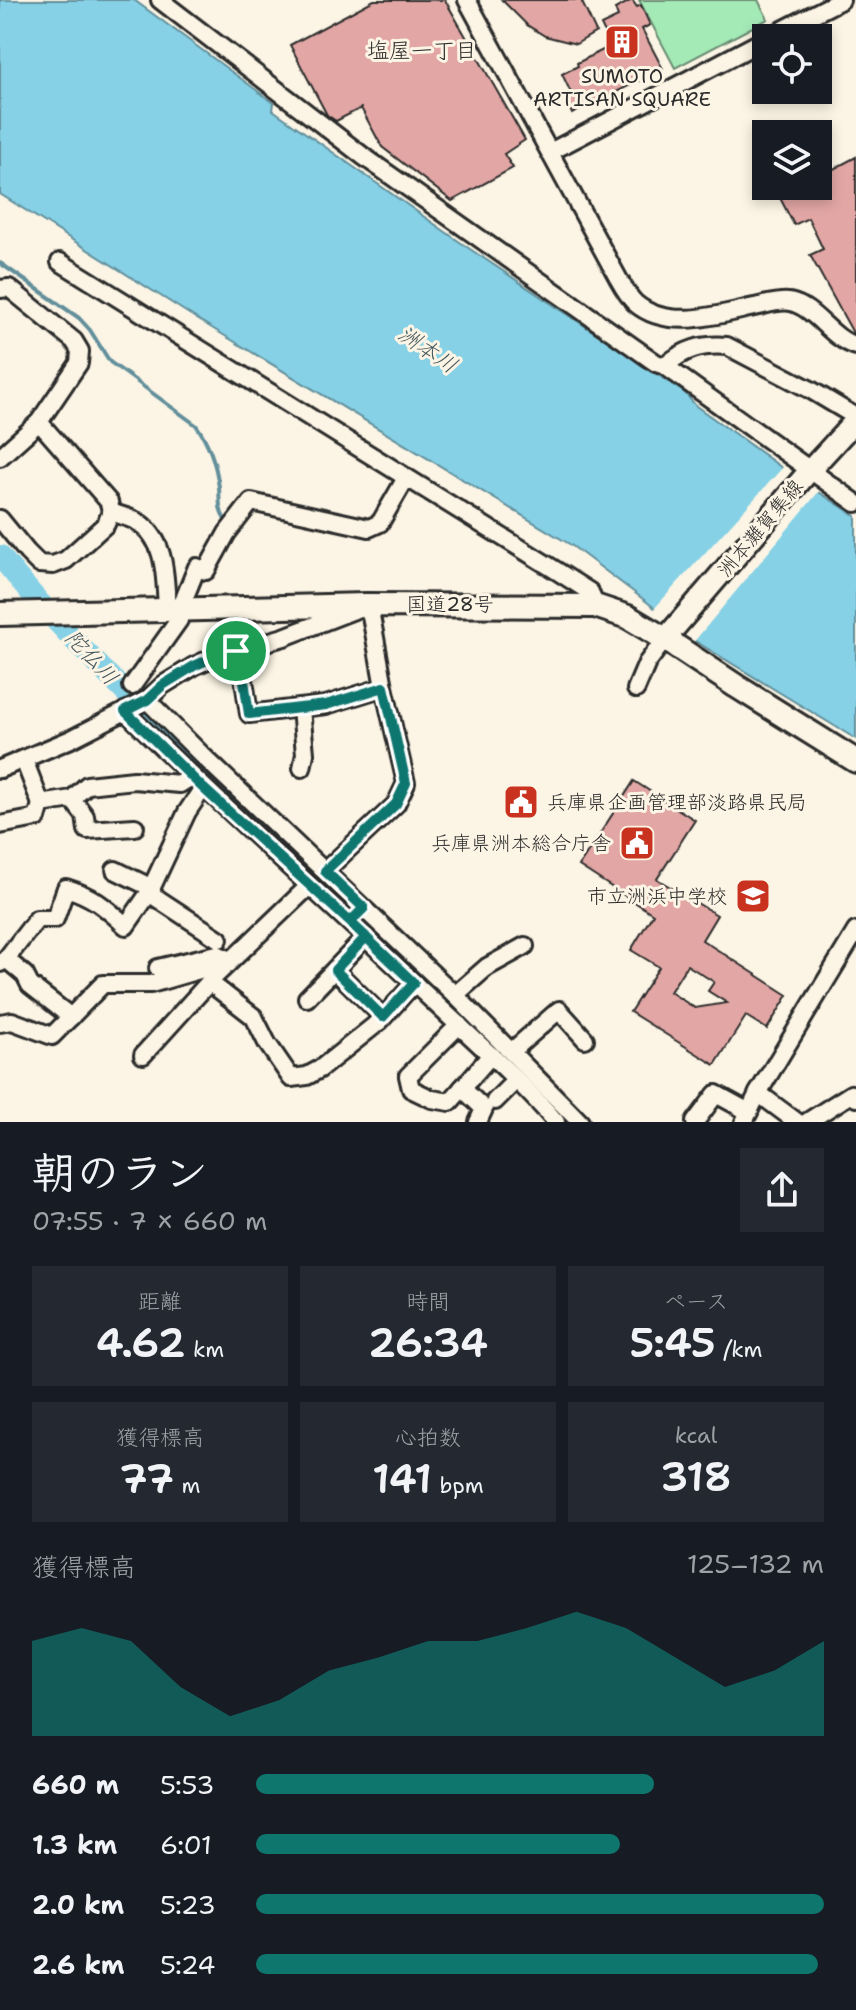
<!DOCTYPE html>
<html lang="ja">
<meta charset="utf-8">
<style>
:root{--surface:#171b24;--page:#242831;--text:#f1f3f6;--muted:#9ea1a6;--accent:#0f766e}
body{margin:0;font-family:"Shantell Sans","Klee One",sans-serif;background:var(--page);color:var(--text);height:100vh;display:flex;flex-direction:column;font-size:30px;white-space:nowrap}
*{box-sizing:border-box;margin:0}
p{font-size:26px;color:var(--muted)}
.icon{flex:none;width:44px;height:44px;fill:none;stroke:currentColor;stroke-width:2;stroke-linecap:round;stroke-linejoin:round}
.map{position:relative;height:1122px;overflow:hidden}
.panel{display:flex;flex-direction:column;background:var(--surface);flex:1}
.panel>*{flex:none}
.controls{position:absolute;left:752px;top:24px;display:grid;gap:16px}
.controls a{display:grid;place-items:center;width:80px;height:80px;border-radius:0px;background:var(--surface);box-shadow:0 4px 12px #0003;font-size:40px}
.pin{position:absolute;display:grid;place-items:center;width:68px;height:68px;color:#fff;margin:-34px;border:4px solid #fff;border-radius:50%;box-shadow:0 2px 8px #0007}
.round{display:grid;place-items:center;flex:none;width:84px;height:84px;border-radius:0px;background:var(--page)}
.head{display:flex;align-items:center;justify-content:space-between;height:136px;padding:0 32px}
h1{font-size:44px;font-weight:600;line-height:60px}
.stats{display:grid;grid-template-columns:repeat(3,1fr);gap:12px;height:136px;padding:8px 32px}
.stats div{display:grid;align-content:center;border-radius:0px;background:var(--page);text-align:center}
.stats b{font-size:40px;font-weight:600}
.stats small{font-size:22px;font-weight:400}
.stats p{font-size:22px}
.chart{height:224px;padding:16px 32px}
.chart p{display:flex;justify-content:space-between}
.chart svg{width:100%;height:144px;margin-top:8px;fill:var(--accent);opacity:.7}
ul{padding:0 32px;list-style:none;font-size:26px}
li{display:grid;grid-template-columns:128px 96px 1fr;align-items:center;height:60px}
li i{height:20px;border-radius:10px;background:var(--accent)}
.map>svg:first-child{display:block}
</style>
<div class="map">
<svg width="856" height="1122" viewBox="0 0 856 1122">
<rect width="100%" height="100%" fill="#fcf5e5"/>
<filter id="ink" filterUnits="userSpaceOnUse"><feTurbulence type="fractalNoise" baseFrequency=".0125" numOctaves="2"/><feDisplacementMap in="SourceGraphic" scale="16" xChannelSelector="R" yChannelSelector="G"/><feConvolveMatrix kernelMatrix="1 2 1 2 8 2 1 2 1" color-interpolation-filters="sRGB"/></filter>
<g filter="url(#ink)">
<!-- green -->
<path fill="#a4eab7" stroke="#688a71" stroke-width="2" d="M639 0H758L768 19 675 68Z"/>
<!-- water -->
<path fill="#86d1e6" stroke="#628f9b" stroke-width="2" d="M0 0H134L274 103 273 110 467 247 685 393 696 406 792 475 856 516V739L695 641 647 602 571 545 197 319 0 194Z"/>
<!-- pier -->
<path fill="#fcf5e5" d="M785 465 821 489 692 644 652 611Z"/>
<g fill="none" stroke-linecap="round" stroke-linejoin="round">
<!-- stream -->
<path stroke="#628f9b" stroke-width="4" d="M0 263 79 318 90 330 110 362 196 425C210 444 216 464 219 487 220 499 218 509 225 520"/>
<!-- river -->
<g stroke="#86d1e6" stroke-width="22">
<path d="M0 556C48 616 103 670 157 724 273 840 394 949 512 1063"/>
<path d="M535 1088 567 1122"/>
</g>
</g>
<!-- building -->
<g fill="#e2a7a5" stroke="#2b2b2b" stroke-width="2" fill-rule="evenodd">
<path d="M374 0H445L525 140 504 154 513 168 452 201 382 147 361 108 336 121 327 115 290 45Z"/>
<path d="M502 0H581L596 32 576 44 545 36 527 25Z"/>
<path d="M632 0 637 7 641 5 650 25 642 29 663 69 572 114 566 101 573 97 562 74 578 66 577 63 611 46 601 25 618 17 615 9Z"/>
<path d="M856 157V334L853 333 810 255 823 249 808 218 794 225 780 198 802 186H818V177Z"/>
<path d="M634 781 695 820 657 879 717 915 702 940 788 995 767 1029 746 1016 715 1065 630 1012 659 967 631 950 653 914 579 866ZM687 965 714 982 708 991 727 1003 695 1008 670 992Z"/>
</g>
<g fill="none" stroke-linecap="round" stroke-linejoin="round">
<defs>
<g id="minor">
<path d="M160 0 363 156 656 363 665 366 856 503"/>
<path d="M467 0 618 278C623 287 628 296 635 303 667 331 718 315 754 307 765 305 779 300 790 302 815 307 831 339 856 346"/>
<path d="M767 38 841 0"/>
<path d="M550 152 766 39"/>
<path d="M60 262 557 571 590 592 595 606"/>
<path d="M0 289 9 288 74 341 80 351 79 363 39 422 0 457"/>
<path d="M665 366C684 349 702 344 727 346L811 390 856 417"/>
<path d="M111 512C119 515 128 517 136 521 167 538 165 579 167 609"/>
<path d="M0 519 27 552 39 564 53 565 66 560 106 524 111 512 109 502 39 422"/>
<path d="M236 651 242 667 249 714 326 705 384 687"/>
<path d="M132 686 179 620 180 609 197 567 206 571 227 533 251 502 369 528 380 523 406 478"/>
<path d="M636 689 647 663 665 639"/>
<path d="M147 700 203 756 455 995 580 1122"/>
<path d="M301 708 305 754 302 768"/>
<path d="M125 711C226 811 332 905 435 1003 476 1042 519 1079 556 1122"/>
<path d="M24 760 41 804"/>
<path d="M0 769 71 739 147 700 163 685 194 666 214 657 284 637 354 610"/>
<path d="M72 799 85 816 87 830 135 827"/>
<path d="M0 825 37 818 41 804 72 799 87 785 134 780 180 784 191 777"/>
<path d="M115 870 152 888"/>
<path d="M325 871 396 804 406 783 384 687 369 605"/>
<path d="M149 893 219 939"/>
<path d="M6 959 25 975 30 985 71 1017"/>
<path d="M0 963 6 959 37 919H55L66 888C93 896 105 907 126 926L149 893 187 812 203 788"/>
<path d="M158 968 217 954 231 960"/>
<path d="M335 970 383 1017"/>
<path d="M209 982 254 1017 267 1043 291 1078 307 1076 320 1069 380 1021 414 983"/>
<path d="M455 995 487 967 525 946"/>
<path d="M307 998 366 937"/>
<path d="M0 1023 12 1021 52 1036 103 984H151L213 966 223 968"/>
<path d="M459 1025 408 1076 411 1089 432 1099 450 1102 491 1055"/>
<path d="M512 1051 559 1010 585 1039"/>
<path d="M143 1055 212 979 309 886"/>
<path d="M462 1088 484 1109 478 1122"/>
<path d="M758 1093 797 1122"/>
<path d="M495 1101 516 1080"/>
<path d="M695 1122 716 1094 749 1112"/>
<path d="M744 1122 758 1093 856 931"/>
<path d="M807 1122 851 1094 856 1098"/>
</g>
<path id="major" d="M665 639 810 470 856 420"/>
<path id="highway" d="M0 614 366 605 595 606 628 617 665 639 736 686 856 761"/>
</defs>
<!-- minor casing -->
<use href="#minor" stroke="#2b2b2b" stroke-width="22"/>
<!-- major casing -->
<use href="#major" stroke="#2b2b2b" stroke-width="26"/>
<!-- highway casing -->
<use href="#highway" stroke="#2b2b2b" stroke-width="28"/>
<!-- minor -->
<use href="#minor" stroke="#fcf5e5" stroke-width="16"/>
<!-- major -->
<use href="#major" stroke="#fcf5e5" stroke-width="20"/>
<!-- highway -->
<use href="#highway" stroke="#fcf5e5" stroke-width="22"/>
</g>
</g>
<g fill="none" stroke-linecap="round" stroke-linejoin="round" filter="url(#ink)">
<defs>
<path id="route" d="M236 651 214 657 194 666 163 685 147 700 125 711 203 788 350 922 414 983 383 1017 335 970 366 937 350 922 364 908 325 871 396 804 406 783 384 687 326 705 249 714 242 667 236 651"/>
</defs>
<!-- route casing -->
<use href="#route" stroke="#fff" stroke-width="16"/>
<!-- route -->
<use href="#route" stroke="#0f766e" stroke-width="10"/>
</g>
<!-- icons -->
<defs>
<symbol id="building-square" viewBox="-11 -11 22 22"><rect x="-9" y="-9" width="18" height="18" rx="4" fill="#c8321e" stroke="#fcf5e5"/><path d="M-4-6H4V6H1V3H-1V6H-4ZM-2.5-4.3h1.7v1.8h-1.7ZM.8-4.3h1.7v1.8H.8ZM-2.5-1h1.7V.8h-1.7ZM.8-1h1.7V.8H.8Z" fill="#fff"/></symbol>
<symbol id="civic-square" viewBox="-11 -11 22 22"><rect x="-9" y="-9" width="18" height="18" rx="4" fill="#c8321e" stroke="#fcf5e5"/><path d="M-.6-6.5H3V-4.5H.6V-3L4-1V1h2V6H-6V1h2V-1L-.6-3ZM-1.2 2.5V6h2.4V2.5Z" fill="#fff"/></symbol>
<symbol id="school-square" viewBox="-11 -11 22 22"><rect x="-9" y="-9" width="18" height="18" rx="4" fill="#c8321e" stroke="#fcf5e5"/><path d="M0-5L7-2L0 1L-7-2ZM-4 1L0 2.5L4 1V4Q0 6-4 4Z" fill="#fff"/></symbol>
</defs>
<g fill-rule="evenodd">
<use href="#building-square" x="602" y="22" width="40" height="40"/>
<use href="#civic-square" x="501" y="782" width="40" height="40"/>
<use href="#civic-square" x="617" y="823" width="40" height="40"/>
<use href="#school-square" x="733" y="876" width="40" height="40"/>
</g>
<g text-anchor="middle" stroke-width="6" stroke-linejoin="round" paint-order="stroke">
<!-- poi labels -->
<g font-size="20" fill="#2b2b2b" stroke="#fcf5e5" text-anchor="end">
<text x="622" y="83" text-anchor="middle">SUMOTO<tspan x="622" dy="23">ARTISAN SQUARE</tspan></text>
<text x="547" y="809" text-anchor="start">兵庫県企画管理部淡路県民局</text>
<text x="611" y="850">兵庫県洲本総合庁舎</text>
<text x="727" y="903">市立洲浜中学校</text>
</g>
<!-- street labels -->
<g font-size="20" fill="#2b2b2b" stroke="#fcf5e5">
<text transform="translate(760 528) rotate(-50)" y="7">洲本灘賀集線</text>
<text x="450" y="611">国道28号</text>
</g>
<!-- neighbourhood labels -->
<g font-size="22" fill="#2b2b2b" stroke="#fcf5e5">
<text x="422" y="58">塩屋一丁目</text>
</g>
<!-- water labels -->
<g font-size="22" font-style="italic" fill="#42545a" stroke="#fcf5e5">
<text transform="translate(428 349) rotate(34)" y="8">洲本川</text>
<text transform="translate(92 657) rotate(47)" y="8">陀仏川</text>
</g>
</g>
</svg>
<div class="controls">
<a><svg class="icon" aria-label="locate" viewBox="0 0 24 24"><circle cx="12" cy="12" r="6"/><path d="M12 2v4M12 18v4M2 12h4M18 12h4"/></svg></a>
<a><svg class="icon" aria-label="layers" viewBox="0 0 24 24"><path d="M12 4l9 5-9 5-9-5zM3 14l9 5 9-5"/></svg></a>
</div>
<div class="pin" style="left:236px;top:651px;background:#1e9e55"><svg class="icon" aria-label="arrive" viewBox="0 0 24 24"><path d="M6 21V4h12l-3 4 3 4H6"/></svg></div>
</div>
<section class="panel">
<div class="head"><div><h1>朝のラン</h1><p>07:55 · 7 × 660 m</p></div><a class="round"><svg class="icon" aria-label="share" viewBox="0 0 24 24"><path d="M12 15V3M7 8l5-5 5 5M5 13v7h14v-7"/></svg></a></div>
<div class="stats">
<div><p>距離</p><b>4.62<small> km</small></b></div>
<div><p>時間</p><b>26:34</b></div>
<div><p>ペース</p><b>5:45<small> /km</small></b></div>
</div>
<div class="stats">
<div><p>獲得標高</p><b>77<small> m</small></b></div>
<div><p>心拍数</p><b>141<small> bpm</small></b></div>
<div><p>kcal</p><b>318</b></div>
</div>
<div class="chart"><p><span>獲得標高</span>125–132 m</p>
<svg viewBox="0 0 160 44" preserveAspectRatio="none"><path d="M0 44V15L10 11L20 15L30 29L40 38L50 33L60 24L70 20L80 15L90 15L100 11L110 6L120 11L130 20L140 29L150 24L160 15V44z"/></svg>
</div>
<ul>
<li><b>660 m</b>5:53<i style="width:70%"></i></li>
<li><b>1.3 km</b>6:01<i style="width:64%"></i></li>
<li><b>2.0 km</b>5:23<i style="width:100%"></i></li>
<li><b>2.6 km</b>5:24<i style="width:99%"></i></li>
</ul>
</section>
